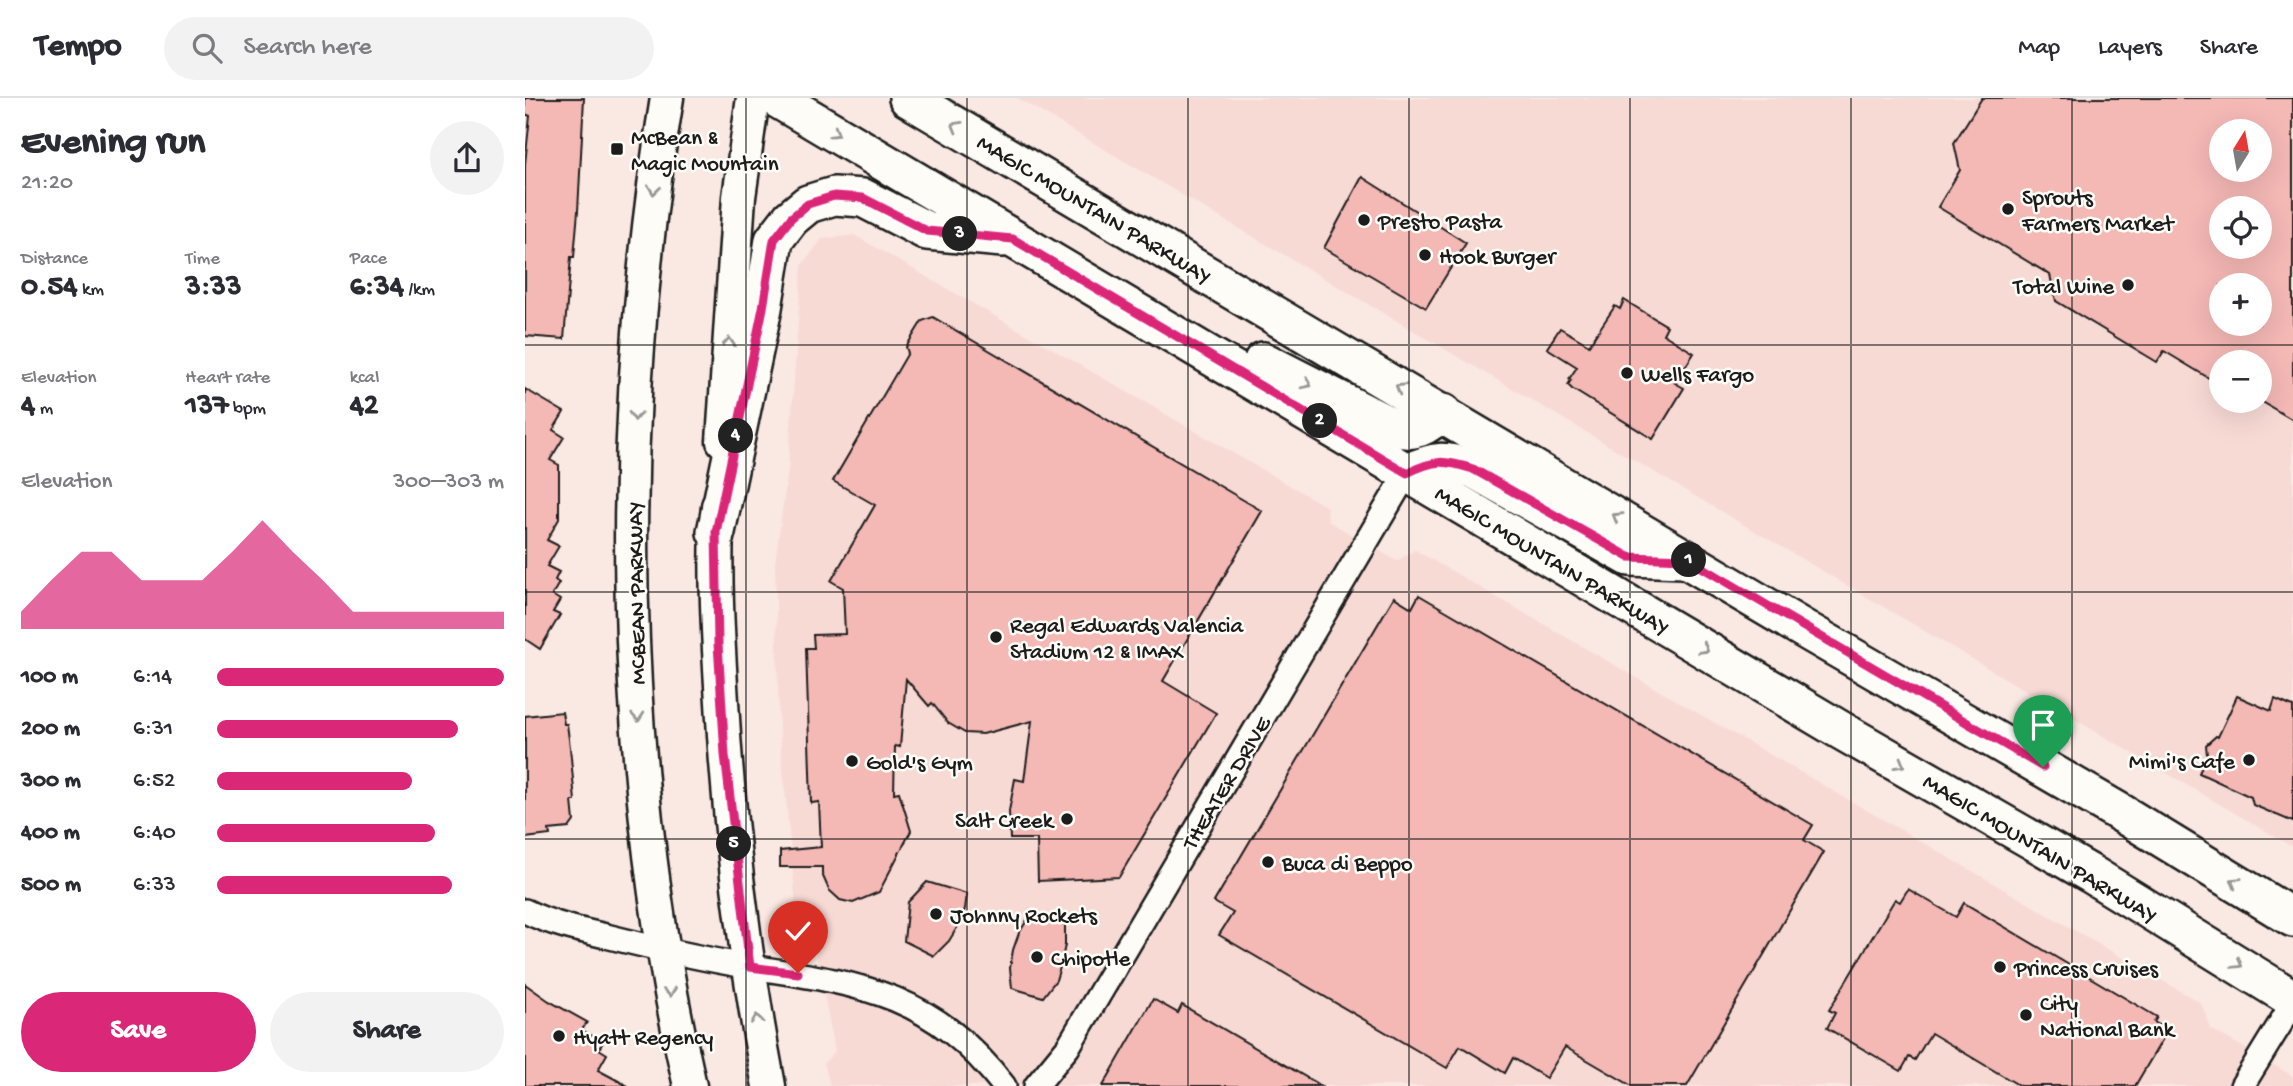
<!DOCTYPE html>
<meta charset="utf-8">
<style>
:root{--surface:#fff;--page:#f2f2f3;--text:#2b2b33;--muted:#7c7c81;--line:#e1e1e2;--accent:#db2777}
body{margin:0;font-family:"Gochi Hand",sans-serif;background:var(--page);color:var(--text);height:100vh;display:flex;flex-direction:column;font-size:26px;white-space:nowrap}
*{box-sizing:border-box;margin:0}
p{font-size:23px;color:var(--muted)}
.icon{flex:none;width:38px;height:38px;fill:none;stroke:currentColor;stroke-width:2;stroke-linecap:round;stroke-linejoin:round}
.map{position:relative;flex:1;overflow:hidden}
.panel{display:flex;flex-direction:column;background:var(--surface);width:525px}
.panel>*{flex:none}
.needle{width:46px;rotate:11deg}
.controls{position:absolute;left:1684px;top:21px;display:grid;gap:14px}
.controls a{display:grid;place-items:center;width:63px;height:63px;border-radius:50%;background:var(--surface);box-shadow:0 7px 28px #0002;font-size:35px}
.pin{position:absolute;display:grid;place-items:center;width:60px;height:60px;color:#fff;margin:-72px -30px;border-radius:50% 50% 50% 0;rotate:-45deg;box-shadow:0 0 7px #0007}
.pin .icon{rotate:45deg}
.km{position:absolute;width:35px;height:35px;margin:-18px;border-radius:50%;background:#222;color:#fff;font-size:19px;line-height:35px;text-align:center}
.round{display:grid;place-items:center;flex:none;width:74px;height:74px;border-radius:37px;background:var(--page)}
.overview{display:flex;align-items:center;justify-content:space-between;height:119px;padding:0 21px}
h1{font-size:38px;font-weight:800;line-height:52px}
.stats{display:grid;grid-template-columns:repeat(3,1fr);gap:10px;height:119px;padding:7px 21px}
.stats div{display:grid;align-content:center}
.stats b{font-size:30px;font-weight:800}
.stats small{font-size:19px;font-weight:400}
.stats p{font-size:19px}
.chart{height:196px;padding:14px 21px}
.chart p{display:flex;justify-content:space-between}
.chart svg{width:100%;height:126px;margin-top:7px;fill:var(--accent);opacity:.7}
.primary-button{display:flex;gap:14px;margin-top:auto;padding:14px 21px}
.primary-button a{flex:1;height:80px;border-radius:42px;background:var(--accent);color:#fff;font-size:28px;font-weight:800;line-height:80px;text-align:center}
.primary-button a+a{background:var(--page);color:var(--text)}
ul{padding:0 21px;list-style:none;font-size:23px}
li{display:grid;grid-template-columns:112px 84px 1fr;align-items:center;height:52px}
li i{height:18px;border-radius:9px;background:var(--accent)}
header{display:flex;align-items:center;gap:42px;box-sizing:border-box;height:98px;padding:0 35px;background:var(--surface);border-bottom:2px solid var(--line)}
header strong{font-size:33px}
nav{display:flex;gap:38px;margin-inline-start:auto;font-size:24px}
.search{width:490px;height:63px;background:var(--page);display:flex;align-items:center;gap:18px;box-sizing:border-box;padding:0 24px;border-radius:38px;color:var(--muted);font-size:26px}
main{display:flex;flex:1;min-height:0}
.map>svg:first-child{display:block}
</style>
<header>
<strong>Tempo</strong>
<div class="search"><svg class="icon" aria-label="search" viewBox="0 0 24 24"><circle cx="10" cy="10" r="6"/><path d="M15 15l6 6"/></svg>Search here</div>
<nav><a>Map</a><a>Layers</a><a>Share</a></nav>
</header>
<main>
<section class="panel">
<div class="overview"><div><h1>Evening run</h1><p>21:20</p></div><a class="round"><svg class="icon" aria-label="share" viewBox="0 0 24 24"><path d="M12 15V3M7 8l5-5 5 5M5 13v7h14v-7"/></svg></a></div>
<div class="stats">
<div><p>Distance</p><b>0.54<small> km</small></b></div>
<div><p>Time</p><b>3:33</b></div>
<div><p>Pace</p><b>6:34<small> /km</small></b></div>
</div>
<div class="stats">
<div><p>Elevation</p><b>4<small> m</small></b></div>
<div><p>Heart rate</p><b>137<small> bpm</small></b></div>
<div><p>kcal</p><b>42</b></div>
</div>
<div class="chart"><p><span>Elevation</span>300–303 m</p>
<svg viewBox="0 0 160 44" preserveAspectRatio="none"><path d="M0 44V38L10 27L20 17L30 17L40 27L50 27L60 27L70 17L80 6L90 17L100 27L110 38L120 38L130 38L140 38L150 38L160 38V44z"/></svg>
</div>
<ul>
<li><b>100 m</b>6:14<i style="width:100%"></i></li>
<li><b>200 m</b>6:31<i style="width:84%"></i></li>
<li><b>300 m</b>6:52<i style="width:68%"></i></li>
<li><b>400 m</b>6:40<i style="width:76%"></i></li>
<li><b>500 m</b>6:33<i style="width:82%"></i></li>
</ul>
<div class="primary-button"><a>Save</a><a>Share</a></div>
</section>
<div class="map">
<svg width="1768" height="988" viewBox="0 0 1768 988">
<rect width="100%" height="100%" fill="#fae8e3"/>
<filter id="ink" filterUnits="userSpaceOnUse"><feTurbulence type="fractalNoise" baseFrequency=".0143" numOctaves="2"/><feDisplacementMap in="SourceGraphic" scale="14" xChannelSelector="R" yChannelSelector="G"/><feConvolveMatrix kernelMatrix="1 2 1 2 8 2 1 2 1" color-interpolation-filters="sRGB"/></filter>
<g filter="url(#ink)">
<!-- built -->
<g fill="#f8dad5" fill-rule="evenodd">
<path d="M492 0H1768V748L1764 747ZM1696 33H1734V72H1696ZM1696 110H1734V149H1696ZM1696 187H1734V226H1696ZM1696 264H1734V303H1696Z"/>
<path d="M329 137 802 409 803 423 872 463 890 452 1676 905 1686 931 1768 978V988H305L299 965 310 953 285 825 271 808 254 629 250 465 263 371 277 167 297 141Z"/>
</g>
<!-- building -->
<g fill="#f4b8b5" stroke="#1c1c1c" stroke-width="2" fill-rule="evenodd">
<path d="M0 0H59L53 113 49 159H46L39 241 0 238V66L5 18 0 16Z"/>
<path d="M1457 0H1768V322L1734 302V264H1696V280L1687 282 1639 253 1632 264 1531 203 1525 177 1413 109 1435 72 1429 45ZM1696 33H1734V72H1696ZM1696 110H1734V149H1696ZM1696 187H1734V226H1696Z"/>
<path d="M837 79 941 145 901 210 799 150Z"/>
<path d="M1099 202 1142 228 1138 236 1169 255 1150 285 1159 290 1128 341 1047 291 1043 287 1046 282 1044 281 1052 269 1022 250 1035 230 1064 247 1090 208 1095 211Z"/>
<path d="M408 219 737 413 638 583 691 615 594 779 513 783 512 741H485L484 713 490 681 499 683 507 623 458 636 440 635 423 625 407 605 404 608 381 581 375 649 370 648 369 695 374 694 386 733 354 794 328 805 315 802 304 792 297 776V769H255V753L296 749 294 704 286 705 281 550H289L288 537 320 536 318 490 306 483 350 407 308 383 383 255 381 249 397 223Z"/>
<path d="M0 291 39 314 28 332 39 339 25 362 34 367V421L22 442 34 448 22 468 34 474 30 482 34 485 27 497 35 502 28 514 35 517 15 551 0 541Z"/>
<path d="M894 497 1288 727 1279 742 1299 754 1162 988H1107L1040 949 1021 980 988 960 980 975 935 948 922 970 694 837 708 815 689 804 869 499 887 510Z"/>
<path d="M1712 598 1746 613 1750 601 1768 609V724L1728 707 1726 699 1674 675 1682 657 1681 647 1691 638 1693 639Z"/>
<path d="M37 614 39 626H42L45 649 50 703H47L49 723 44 730 24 732 25 737 0 740V618Z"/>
<path d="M402 784 442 796 440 811 433 828 424 843 409 858 379 843 383 804Z"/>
<path d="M1383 791 1431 819 1439 805 1632 919 1629 924 1643 932 1610 988H1495L1406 935 1390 962 1384 959 1376 973 1302 930 1310 915 1304 912 1370 801 1375 804Z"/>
<path d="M506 816 540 826V847L536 866 531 882 518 899 487 890 485 870 488 852 494 835Z"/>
<path d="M0 886 24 903 62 924 57 932 78 944 74 951 82 956 73 972 103 988H0Z"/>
<path d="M628 901 653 915 657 907 796 988H578Z"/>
</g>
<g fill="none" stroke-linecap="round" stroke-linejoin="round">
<defs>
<g id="street">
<path d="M0 813C26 826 54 832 81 838 129 850 179 861 227 869 336 886 407 895 479 988"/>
<path d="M511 988 543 949 882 375"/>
<path d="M1717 988 1768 905"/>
</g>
<g id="secondary">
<path d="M142 0C89 323 93 669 165 988"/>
<path d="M198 343 214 99 228 0"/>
<path d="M193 408C189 473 193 539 197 604 204 732 220 862 244 988"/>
</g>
<g id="primary">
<path d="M251 0 1317 633 1566 776 1768 901"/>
<path d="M383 0 1284 534 1596 715 1768 820"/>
<path d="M738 263 861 326C891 336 892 332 918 315"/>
<path d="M882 375C911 361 918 362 948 371L1104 459 1158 461"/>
<path d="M191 434 238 210 249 142 266 120 283 106 309 98 338 100 402 133 478 140"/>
</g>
</defs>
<!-- street casing -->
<use href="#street" stroke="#1c1c1c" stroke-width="28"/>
<!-- secondary casing -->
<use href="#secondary" stroke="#1c1c1c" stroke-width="37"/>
<!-- primary casing -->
<use href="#primary" stroke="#1c1c1c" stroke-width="42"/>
<!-- street -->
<use href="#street" stroke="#fdfcf7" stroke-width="23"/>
<!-- secondary -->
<use href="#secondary" stroke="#fdfcf7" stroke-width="32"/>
<!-- primary -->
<use href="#primary" stroke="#fdfcf7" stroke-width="37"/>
</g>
<!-- one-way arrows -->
<defs><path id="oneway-chevron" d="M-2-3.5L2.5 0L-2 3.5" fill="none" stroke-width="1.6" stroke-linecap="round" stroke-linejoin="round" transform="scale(1.75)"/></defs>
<g stroke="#989794">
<use href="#oneway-chevron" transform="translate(431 28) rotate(-150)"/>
<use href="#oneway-chevron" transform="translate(310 35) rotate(31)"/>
<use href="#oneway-chevron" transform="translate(129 92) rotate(97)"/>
<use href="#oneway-chevron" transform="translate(204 244) rotate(-86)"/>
<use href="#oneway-chevron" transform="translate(782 286) rotate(27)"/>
<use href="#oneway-chevron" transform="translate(875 290) rotate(-149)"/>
<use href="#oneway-chevron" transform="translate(110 318) rotate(92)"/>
<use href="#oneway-chevron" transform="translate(1092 419) rotate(-149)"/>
<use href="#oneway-chevron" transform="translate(1179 551) rotate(31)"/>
<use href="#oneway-chevron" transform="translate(113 619) rotate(86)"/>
<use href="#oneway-chevron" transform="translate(1375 666) rotate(30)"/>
<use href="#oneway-chevron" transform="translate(1710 784) rotate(-149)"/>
<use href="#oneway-chevron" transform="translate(1713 866) rotate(32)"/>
<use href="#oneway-chevron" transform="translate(145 894) rotate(82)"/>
<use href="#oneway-chevron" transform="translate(232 921) rotate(-97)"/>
</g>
</g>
<g fill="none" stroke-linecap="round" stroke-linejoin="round" filter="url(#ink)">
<defs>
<path id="route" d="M273 875 225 869 200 657 193 546 191 434 238 210 249 142 266 120 283 106 309 98 338 100 402 133 488 141 882 375C911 361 918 362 948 371L1104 459 1163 461 1518 669"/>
</defs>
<!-- route casing -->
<use href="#route" stroke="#fff" stroke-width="14"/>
<!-- route -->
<use href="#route" stroke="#db2777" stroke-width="9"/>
</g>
<!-- grid -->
<path fill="none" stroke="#1c1c1c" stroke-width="2" stroke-opacity="0.55" d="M221 0V988M442 0V988M663 0V988M884 0V988M1105 0V988M1326 0V988M1547 0V988M0 247H1768M0 494H1768M0 741H1768"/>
<!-- markers -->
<g fill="#1c1c1c" stroke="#fdfcf7" stroke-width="2.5">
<rect x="85" y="44" width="14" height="14" rx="3.5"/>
<circle cx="1483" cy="111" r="7"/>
<circle cx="839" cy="122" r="7"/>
<circle cx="900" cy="157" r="7"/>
<circle cx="1603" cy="187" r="7"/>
<circle cx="1102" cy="275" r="7"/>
<circle cx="471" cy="539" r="7"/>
<circle cx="1724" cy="662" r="7"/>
<circle cx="327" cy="663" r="7"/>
<circle cx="542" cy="721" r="7"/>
<circle cx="743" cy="764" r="7"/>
<circle cx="411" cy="816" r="7"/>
<circle cx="512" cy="859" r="7"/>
<circle cx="1475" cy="869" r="7"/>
<circle cx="1501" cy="917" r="7"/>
<circle cx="34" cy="938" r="7"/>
</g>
<g text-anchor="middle" stroke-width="5" stroke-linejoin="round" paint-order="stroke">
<!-- poi labels -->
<g font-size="23" fill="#1c1c1c" stroke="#fdfcf7" text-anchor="start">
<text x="106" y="46">McBean &amp;<tspan x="106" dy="26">Magic Mountain</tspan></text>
<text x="1497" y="106">Sprouts<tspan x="1497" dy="26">Farmers Market</tspan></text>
<text x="853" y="130">Presto Pasta</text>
<text x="914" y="165">Hook Burger</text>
<text x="1589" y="195" text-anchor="end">Total Wine</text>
<text x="1116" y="283">Wells Fargo</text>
<text x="485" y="534">Regal Edwards Valencia<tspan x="485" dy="26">Stadium 12 &amp; IMAX</tspan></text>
<text x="1710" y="670" text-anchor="end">Mimi's Cafe</text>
<text x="341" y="671">Gold's Gym</text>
<text x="528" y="729" text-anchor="end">Salt Creek</text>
<text x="757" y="772">Buca di Beppo</text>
<text x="425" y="824">Johnny Rockets</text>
<text x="526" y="867">Chipotle</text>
<text x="1489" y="877">Princess Cruises</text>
<text x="1515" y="912">City<tspan x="1515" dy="26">National Bank</tspan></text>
<text x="48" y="946">Hyatt Regency</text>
</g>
<!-- street labels -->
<g font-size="23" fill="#1c1c1c" stroke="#fdfcf7">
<text transform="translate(570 110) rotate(31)" y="8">MAGIC MOUNTAIN PARKWAY</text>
<text transform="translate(1028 461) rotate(31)" y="8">MAGIC MOUNTAIN PARKWAY</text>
<text transform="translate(110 495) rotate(-91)" y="8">MCBEAN PARKWAY</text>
<text transform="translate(700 684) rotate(-59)" y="8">THEATER DRIVE</text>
<text transform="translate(1516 749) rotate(31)" y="8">MAGIC MOUNTAIN PARKWAY</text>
</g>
</g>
</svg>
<div class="controls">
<a><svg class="needle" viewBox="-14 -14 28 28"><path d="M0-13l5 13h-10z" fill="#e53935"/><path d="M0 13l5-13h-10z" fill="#7c7c81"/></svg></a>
<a><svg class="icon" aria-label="locate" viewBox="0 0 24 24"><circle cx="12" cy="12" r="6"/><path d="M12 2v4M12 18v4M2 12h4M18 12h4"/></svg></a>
<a>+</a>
<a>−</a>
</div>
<div class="pin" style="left:1518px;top:669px;background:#1e9e55"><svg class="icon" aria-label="arrive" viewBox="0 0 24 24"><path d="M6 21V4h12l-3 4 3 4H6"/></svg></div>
<div class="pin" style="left:273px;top:875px;background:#d93025"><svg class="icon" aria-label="check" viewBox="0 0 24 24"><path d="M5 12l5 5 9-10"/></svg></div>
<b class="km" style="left:1164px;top:462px">1</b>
<b class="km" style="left:795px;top:323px">2</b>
<b class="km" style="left:435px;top:136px">3</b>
<b class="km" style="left:211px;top:338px">4</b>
<b class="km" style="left:209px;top:746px">5</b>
</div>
</main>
